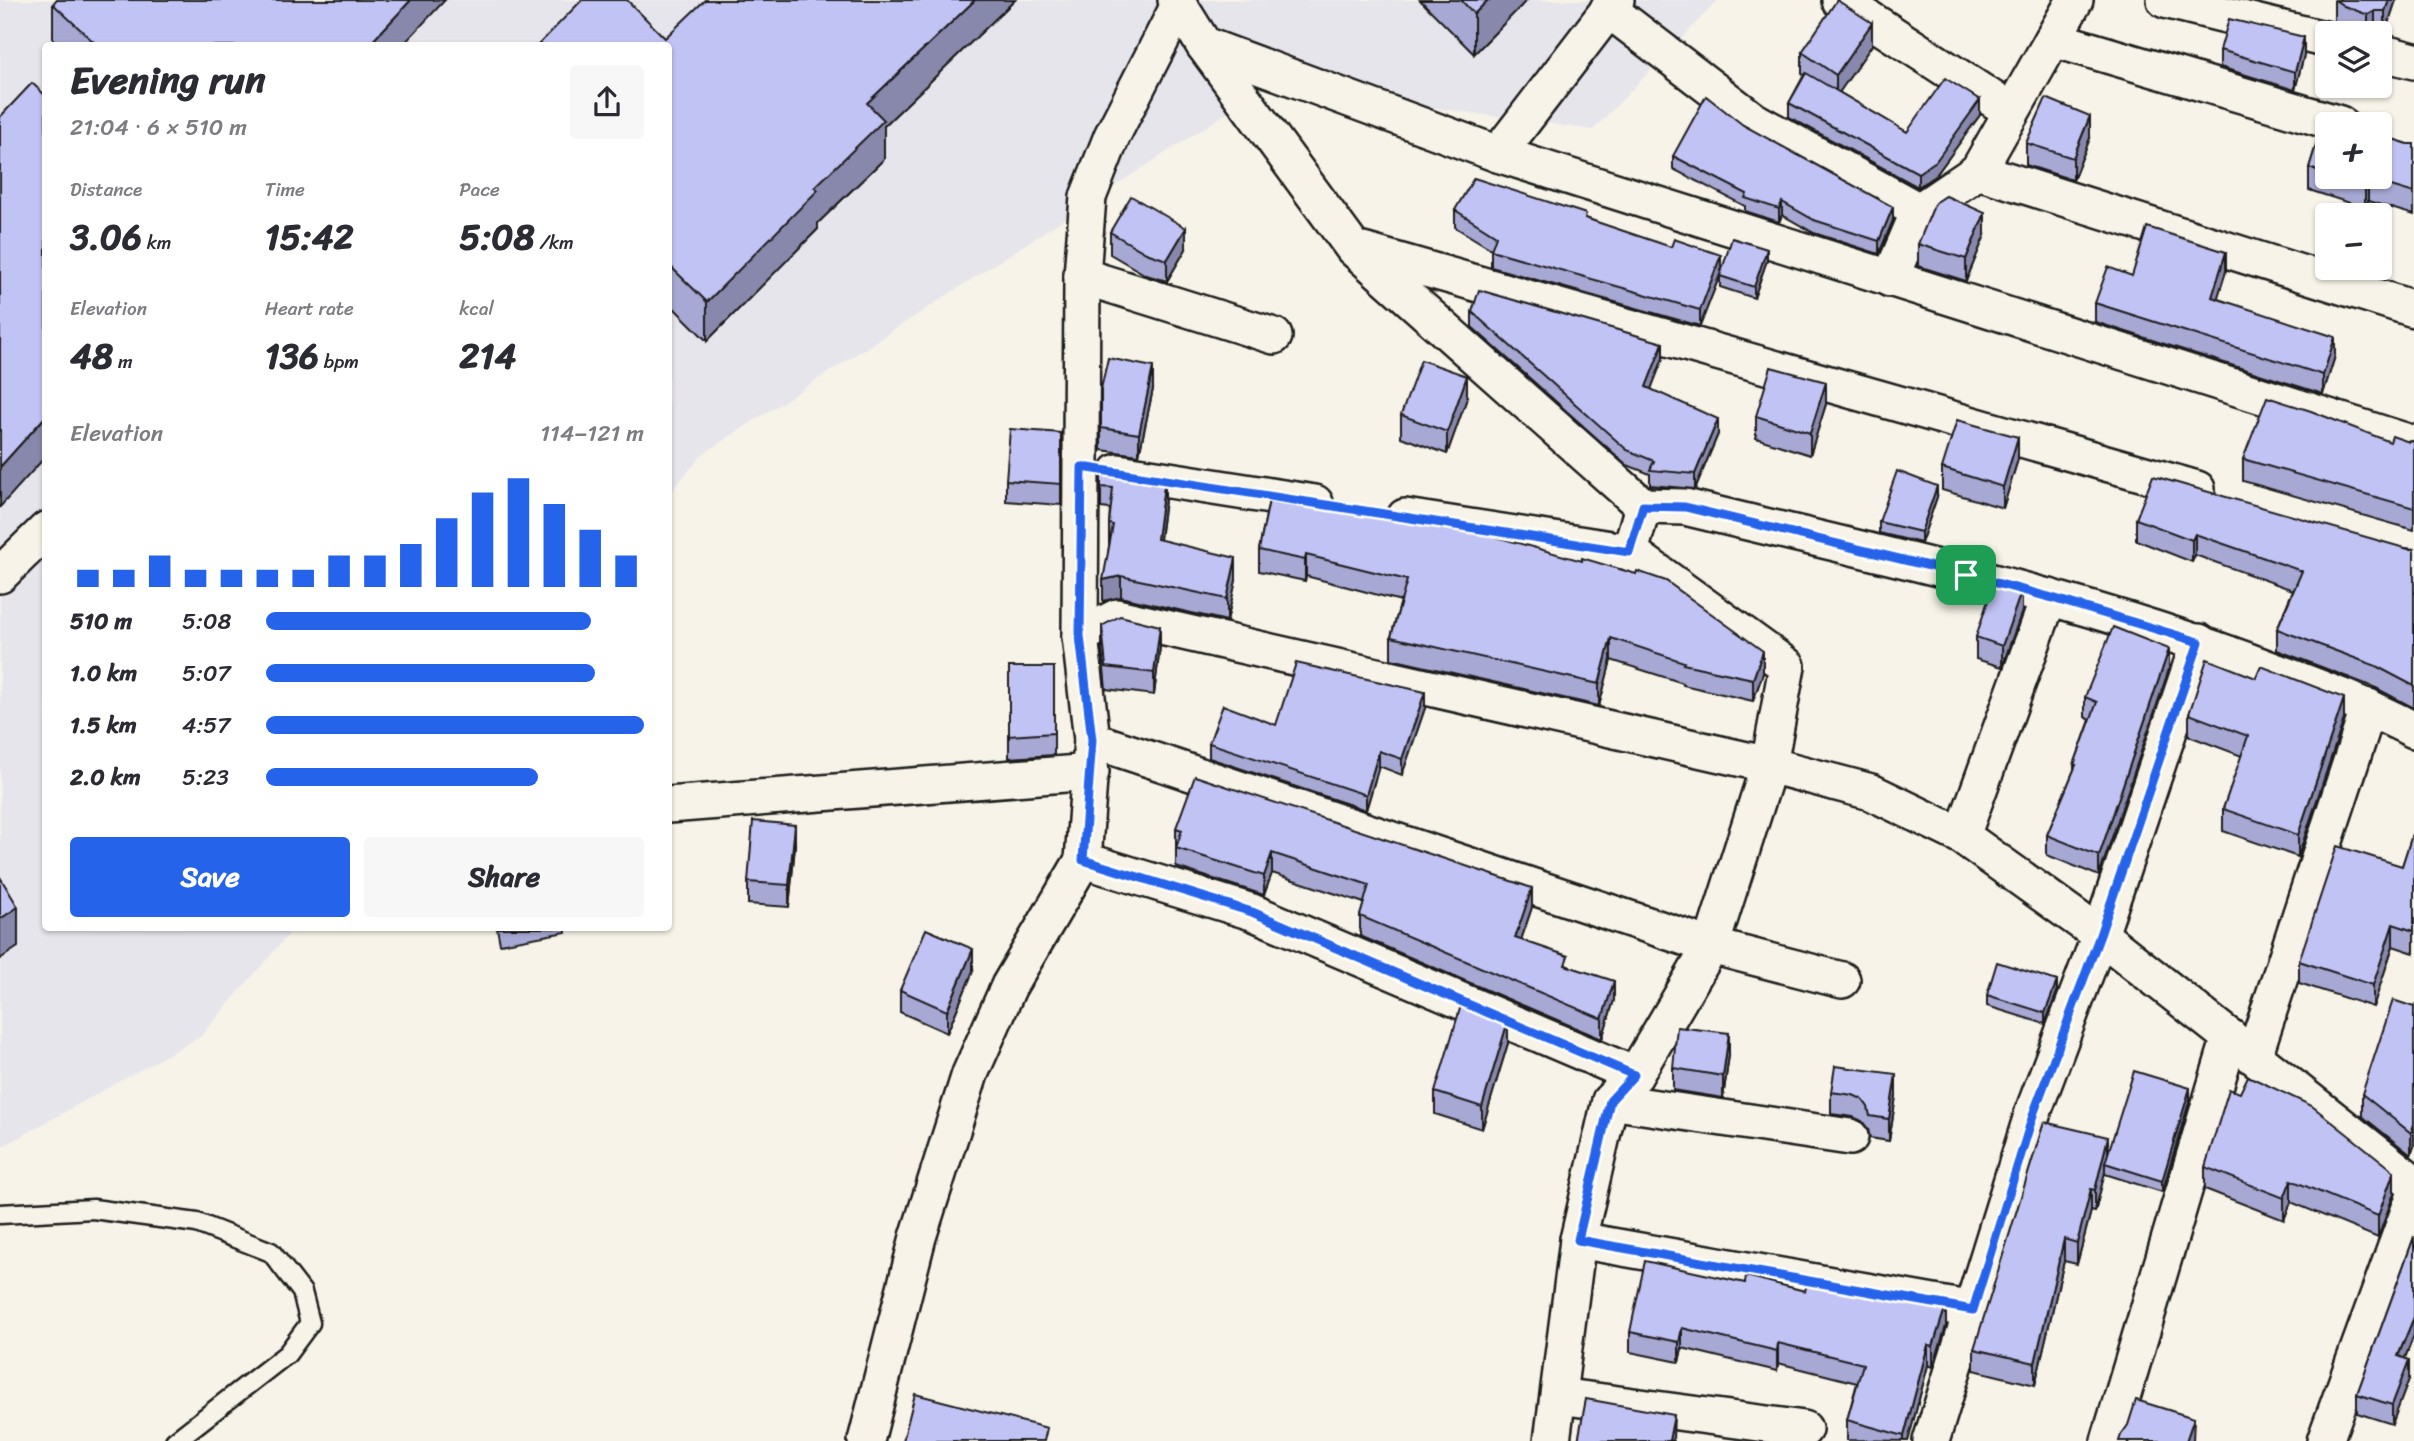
<!DOCTYPE html>
<meta charset="utf-8">
<style>
:root{--surface:#fff;--page:#f7f7f7;--text:#2b2b33;--muted:#7c7c81;--accent:#2563eb}
body{margin:0;font-family:Sriracha,sans-serif;background:var(--page);color:var(--text);height:100vh;display:flex;flex-direction:column;font-size:26px;white-space:nowrap}
*{box-sizing:border-box;margin:0}
p{font-size:23px;color:var(--muted)}
.icon{flex:none;width:38px;height:38px;fill:none;stroke:currentColor;stroke-width:2;stroke-linecap:round;stroke-linejoin:round}
.map{position:relative;flex:1;overflow:hidden}
.details{position:absolute;left:42px;top:42px;width:630px;height:889px;display:flex;flex-direction:column;background:var(--surface);border-radius:7px;box-shadow:0 2px 5px #0004}
.details>*{flex:none}
.fabs{position:absolute;left:2315px;top:21px;display:grid;gap:14px}
.fabs a{display:grid;place-items:center;width:77px;height:77px;border-radius:7px;background:var(--surface);box-shadow:0 2px 5px #0004;font-size:35px}
.pin{position:absolute;display:grid;place-items:center;width:60px;height:60px;color:#fff;margin:-30px;border-radius:14px;box-shadow:0 4px 10px #0006}
.round{display:grid;place-items:center;flex:none;width:74px;height:74px;border-radius:7px;background:var(--page)}
.overview{display:flex;align-items:center;justify-content:space-between;height:119px;padding:0 28px}
h1{font-size:38px;font-weight:700;line-height:52px}
.metrics{display:grid;grid-template-columns:repeat(3,1fr);gap:10px;height:119px;padding:7px 28px}
.metrics div{display:grid;align-content:center}
.metrics b{font-size:35px;font-weight:700}
.metrics small{font-size:19px;font-weight:400}
.metrics p{font-size:19px}
.chart{height:196px;padding:14px 28px}
.chart p{display:flex;justify-content:space-between}
.chart svg{width:100%;height:126px;margin-top:7px;stroke:var(--accent);stroke-width:6}
.button{display:flex;gap:14px;margin-top:auto;padding:14px 28px}
.button a{flex:1;height:80px;border-radius:7px;background:var(--accent);color:#fff;font-size:28px;font-weight:700;line-height:80px;text-align:center}
.button a+a{background:var(--page);color:var(--text)}
ul{padding:0 28px;list-style:none;font-size:23px}
li{display:grid;grid-template-columns:112px 84px 1fr;align-items:center;height:52px}
li i{height:18px;border-radius:9px;background:var(--accent)}
.map>svg:first-child{display:block}
</style>
<div class="map">
<svg width="2414" height="1441" viewBox="0 0 2414 1441">
<rect width="100%" height="100%" fill="#f7f3e8"/>
<filter id="ink" filterUnits="userSpaceOnUse"><feTurbulence type="fractalNoise" baseFrequency=".0143" numOctaves="2"/><feDisplacementMap in="SourceGraphic" scale="14" xChannelSelector="R" yChannelSelector="G"/><feConvolveMatrix kernelMatrix="1 2 1 2 8 2 1 2 1" color-interpolation-filters="sRGB"/></filter>
<g filter="url(#ink)">
<!-- built -->
<path fill="#e7e5ec" d="M0 0H1718L1593 130 1270 85 703 454 669 494 668 46H46V928H294L201 1036 0 1148Z"/>
<g fill="none" stroke-linecap="round" stroke-linejoin="round">
<defs>
<path id="lane" d="M0 1214 93 1209 197 1223 271 1252 302 1292 310 1323 287 1354 175 1441"/>
<g id="street">
<path d="M1176 0 1204 45 1353 248 1643 506 1630 552 1787 666 1769 765 1711 946 1635 1075 1610 1101 1578 1240 1552 1441"/>
<path d="M1840 0 2011 111"/>
<path d="M2165 0 2328 40"/>
<path d="M1608 9 1753 120 1919 211"/>
<path d="M2053 39 2340 124"/>
<path d="M1204 45 1498 154 2414 444"/>
<path d="M2380 52 2414 61"/>
<path d="M1498 154 1616 0"/>
<path d="M1978 171 2414 309"/>
<path d="M1363 251 2197 489"/>
<path d="M1082 276 1274 336"/>
<path d="M1890 279 1919 211 1978 171 2075 0"/>
<path d="M1118 472 1315 503"/>
<path d="M1643 506 1685 507C1883 555 2082 597 2272 670 2321 688 2368 706 2414 730"/>
<path d="M1405 517 1630 552"/>
<path d="M0 575 46 530"/>
<path d="M1080 636 1117 617 1769 765 1871 792 1962 836 2100 935 2414 1183"/>
<path d="M1092 740 1711 946 1842 980"/>
<path d="M668 805 1091 772"/>
<path d="M1962 836 2049 597"/>
<path d="M1083 860 1252 912 1635 1075"/>
<path d="M2254 1056 2369 707"/>
<path d="M1610 1101 1850 1137"/>
<path d="M1578 1240 1973 1310"/>
<path d="M1559 1396 1804 1429"/>
<path d="M866 1441 918 1237 970 1074 1009 986 1083 860 1092 740 1080 636 1082 276 1088 197 1112 136 1179 5"/>
<path d="M1931 1441 2033 1112 2100 935 2199 642"/>
<path d="M2109 1441 2230 1037"/>
<path d="M2325 1441 2414 1197"/>
</g>
</defs>
<!-- lane casing -->
<use href="#lane" stroke="#1c1c1c" stroke-width="23"/>
<!-- street casing -->
<use href="#street" stroke="#1c1c1c" stroke-width="40"/>
<!-- lane -->
<use href="#lane" stroke="#f7f3e8" stroke-width="18"/>
<!-- street -->
<use href="#street" stroke="#f7f3e8" stroke-width="35"/>
</g>
<!-- wall -->
<g fill="#a7a8d3" stroke="#1c1c1c" stroke-width="2">
<path d="M705 0H1015L884 126V159L818 223V229L707 341 668 302V46Z"/>
<path d="M1420 0H1527L1474 54Z"/>
<path d="M2334 0H2396L2385 33H2359L2344 28 2334 21Z"/>
<path d="M53 4 402 46H59L53 40Z"/>
<path d="M1872 45 1839 92 1907 132 1980 115 1936 175 1918 187 1789 117V103L1804 75 1802 74V52Z"/>
<path d="M2220 50 2304 55 2295 90 2220 67Z"/>
<path d="M2356 114 2360 116 2364 124H2328V177H2380V135L2408 144H2414V215L2368 201 2365 208 2309 190V168L2324 119 2344 122Z"/>
<path d="M1743 125 1893 220 1879 254 1814 233 1782 215 1779 222 1745 211V206L1673 169V156Z"/>
<path d="M2090 138 2073 180 2026 165V143Z"/>
<path d="M1455 210 1586 218 1721 272 1700 326 1491 267V249L1455 227Z"/>
<path d="M1110 232 1186 249 1167 281 1146 275 1110 254Z"/>
<path d="M1985 235 1966 281 1918 266V244Z"/>
<path d="M1767 260 1754 298 1720 287V276Z"/>
<path d="M2226 271 2217 299 2335 356 2323 394 2095 322V303L2132 276Z"/>
<path d="M1472 312 1663 358 1651 389 1718 434 1695 489 1650 485V474L1627 465 1472 327Z"/>
<path d="M1101 389H1153L1139 455 1101 450Z"/>
<path d="M1467 398 1447 454 1401 437V415Z"/>
<path d="M1826 404 1810 455 1756 438V416Z"/>
<path d="M1061 433V505L1006 501V480Z"/>
<path d="M2414 441V530L2243 481V459L2390 442Z"/>
<path d="M2018 459 2003 508 1942 490V468Z"/>
<path d="M1101 469 1165 500 1160 540 1236 580 1227 621 1121 597 1103 601 1109 546V524L1110 509 1101 508Z"/>
<path d="M1270 495 1763 673 1753 701 1683 685V683L1611 660 1599 706 1391 659V637L1401 601 1306 576 1305 581 1259 571V550Z"/>
<path d="M1937 497 1921 543 1879 533V522Z"/>
<path d="M2136 519 2414 549V708L2376 688 2277 650V629L2293 590 2195 555 2192 562 2136 540Z"/>
<path d="M2022 611 2002 667 1976 659V637Z"/>
<path d="M1102 626 1160 647 1154 695 1106 689 1102 648Z"/>
<path d="M1009 667H1054V755L1009 758Z"/>
<path d="M2169 669 2099 876 2047 855V835L2074 770V765L2090 720 2085 717V697Z"/>
<path d="M1425 708 1402 775 1379 766 1366 810 1209 758V743L1276 725Z"/>
<path d="M2189 714 2344 719 2298 857 2223 831V809L2242 756 2189 736Z"/>
<path d="M1176 828 1532 907 1521 940 1568 966 1614 1000 1602 1039 1360 936V916L1364 903 1272 873 1264 895 1176 867Z"/>
<path d="M2414 829V953L2393 946 2373 1007 2299 983V961L2402 866Z"/>
<path d="M795 846 789 907 748 904V882Z"/>
<path d="M497 928H566V932L500 944Z"/>
<path d="M973 971 947 1033 900 1012V990Z"/>
<path d="M2057 992 2045 1024 1987 1006V995Z"/>
<path d="M2414 1007V1146L2411 1155 2362 1116V1094Z"/>
<path d="M1508 1043 1482 1129 1435 1114V1092Z"/>
<path d="M1729 1055 1723 1098 1673 1090V1068Z"/>
<path d="M1831 1092 1896 1096 1889 1141 1870 1138 1868 1129 1862 1121 1853 1117 1831 1114Z"/>
<path d="M2190 1099 2162 1192 2105 1174V1172L2095 1212 2091 1211 2077 1264 2064 1261 2035 1385 1974 1370V1349L2108 1153Z"/>
<path d="M2205 1167 2394 1193 2378 1238 2291 1202 2284 1220 2205 1189Z"/>
<path d="M2414 1237V1335L2405 1358 2409 1379 2392 1424 2357 1413V1394Z"/>
<path d="M1745 1283 1946 1326 1933 1367 1928 1365 1908 1441 1847 1440V1420L1857 1383 1778 1363 1777 1371 1682 1348 1679 1362 1630 1352V1332Z"/>
</g>
<!-- shaded-wall -->
<g fill="#8888ac" stroke="#1c1c1c" stroke-width="2">
<path d="M411 0H445L402 46H368Z"/>
<path d="M975 0H1015L884 126V159L818 223V229L707 341V302L815 187 867 103Z"/>
<path d="M1488 0H1527L1474 54V14Z"/>
<path d="M2389 0H2396L2385 33V11Z"/>
<path d="M2375 11V32L2368 33V15Z"/>
<path d="M1872 23V45L1836 97V75Z"/>
<path d="M2304 37V55L2295 90V72Z"/>
<path d="M1980 100V115L1936 175 1918 187V173Z"/>
<path d="M2090 116V138L2073 180V158Z"/>
<path d="M2368 179V201L2365 208V186Z"/>
<path d="M1782 202V215L1779 222V209Z"/>
<path d="M1893 207V220L1879 254V241Z"/>
<path d="M1985 213V235L1966 281V259Z"/>
<path d="M1186 228V249L1167 281V260Z"/>
<path d="M1767 249V260L1754 298V287Z"/>
<path d="M2226 252V271L2212 316V297Z"/>
<path d="M1721 255V272L1700 326V310Z"/>
<path d="M2335 337V356L2323 394V375Z"/>
<path d="M1663 343V358L1646 402V387Z"/>
<path d="M1153 367V389L1139 455V434Z"/>
<path d="M1467 376V398L1447 454V432Z"/>
<path d="M1826 382V404L1810 455V433Z"/>
<path d="M46 416V456L0 507V467Z"/>
<path d="M1718 419V434L1695 489V474Z"/>
<path d="M2018 437V459L2003 508V487Z"/>
<path d="M1165 478V500L1157 561V539Z"/>
<path d="M1937 486V497L1921 543V532Z"/>
<path d="M2195 534V555L2192 562V540Z"/>
<path d="M1306 555V576L1305 581V560Z"/>
<path d="M1236 558V580L1227 621V599Z"/>
<path d="M1121 576V597L1103 601V580Z"/>
<path d="M2022 589V611L2002 667V646Z"/>
<path d="M1160 626V647L1154 695V673Z"/>
<path d="M1611 638V660L1599 706V684Z"/>
<path d="M2169 649V669L2099 876V856Z"/>
<path d="M1763 651V673L1753 701V679Z"/>
<path d="M1425 692V708L1402 775V759Z"/>
<path d="M2344 698V719L2298 857V835Z"/>
<path d="M1379 751V766L1366 810V795Z"/>
<path d="M795 825V846L789 907V885Z"/>
<path d="M1272 853V873L1264 895V876Z"/>
<path d="M1532 888V907L1515 958V938Z"/>
<path d="M18 907V947L0 959V919Z"/>
<path d="M2393 924V946L2373 1007V985Z"/>
<path d="M973 949V971L947 1033V1011Z"/>
<path d="M1614 981V1000L1602 1039V1019Z"/>
<path d="M2057 981V992L2045 1024V1013Z"/>
<path d="M1508 1021V1043L1482 1129V1107Z"/>
<path d="M1729 1033V1055L1723 1098V1076Z"/>
<path d="M1896 1074V1096L1889 1141V1119Z"/>
<path d="M2190 1088V1099L2162 1192V1181Z"/>
<path d="M2414 1124V1146L2411 1155V1133Z"/>
<path d="M2108 1137V1158L2105 1163V1172L2095 1212V1190Z"/>
<path d="M2394 1171V1193L2378 1238V1216Z"/>
<path d="M2291 1180V1202L2284 1220V1198Z"/>
<path d="M2091 1189V1211L2077 1264V1243Z"/>
<path d="M2064 1239V1261L2035 1385V1363Z"/>
<path d="M1946 1305V1326L1933 1367V1346Z"/>
<path d="M2414 1317V1335L2398 1375V1356Z"/>
<path d="M1682 1328V1348L1679 1362V1342Z"/>
<path d="M1778 1343V1363L1777 1371V1351Z"/>
<path d="M1928 1345V1365L1908 1441H1904V1436Z"/>
<path d="M2409 1360V1379L2392 1424V1405Z"/>
<path d="M1674 1415 1673 1441H1669Z"/>
<path d="M2194 1418 2193 1441H2186Z"/>
</g>
<!-- building -->
<g fill="#c2c3f5" stroke="#1c1c1c" stroke-width="2">
<path d="M56 0H411L368 46H98L53 4Z"/>
<path d="M582 0H627L665 38 705 0H975L867 103 884 120 815 187 818 190 707 302 668 264V46H537Z"/>
<path d="M1461 0H1488L1474 14Z"/>
<path d="M1837 0 1872 23 1836 75 1802 52Z"/>
<path d="M2335 0H2389L2385 11H2375L2368 15 2344 6Z"/>
<path d="M2229 19 2304 37 2295 72 2220 50Z"/>
<path d="M1806 73 1907 132 1945 78 1980 100 1936 161 1918 173 1789 103Z"/>
<path d="M32 83 46 96V416L0 467V117Z"/>
<path d="M1706 96 1743 125 1893 207 1879 241 1814 220 1782 202 1779 209 1745 198 1747 194 1673 156Z"/>
<path d="M2046 98 2090 116 2073 158 2026 143Z"/>
<path d="M2356 114 2360 116 2364 124H2328V174L2309 168 2324 119 2344 122Z"/>
<path d="M2380 135 2408 144H2414V193L2368 179 2365 186 2336 177H2380Z"/>
<path d="M1474 178 1586 214 1585 218 1671 247 1674 239 1721 255 1700 310 1491 250 1496 236 1455 210Z"/>
<path d="M1131 196 1186 228 1167 260 1146 253 1110 232Z"/>
<path d="M1946 196 1985 213 1966 259 1918 244 1935 203Z"/>
<path d="M2147 227 2226 252 2212 297 2335 337 2323 375 2095 303 2108 267 2132 276Z"/>
<path d="M1732 238 1767 249 1754 287 1720 276Z"/>
<path d="M1479 290 1663 343 1646 387 1718 419 1695 474 1650 470 1654 461 1627 450 1472 312Z"/>
<path d="M1108 358 1153 367 1139 434 1101 428V389Z"/>
<path d="M1421 360 1467 376 1447 432 1401 415Z"/>
<path d="M1771 367 1826 382 1810 433 1756 416Z"/>
<path d="M2267 397 2311 411 2390 442 2392 436 2409 442 2414 441V508L2243 459Z"/>
<path d="M1957 420 2018 437 2003 487 1942 468Z"/>
<path d="M1010 429 1061 433V484L1006 480Z"/>
<path d="M1101 469 1165 478 1157 539 1236 558 1227 599 1121 576 1103 580 1113 525 1109 524 1113 488 1101 487Z"/>
<path d="M1897 471 1937 486 1921 532 1879 522Z"/>
<path d="M2153 476 2408 549H2414V686L2376 666 2277 629 2302 571 2195 534 2192 540 2136 519Z"/>
<path d="M1270 495 1439 521 1582 561V558L1636 574 1637 571 1666 581 1763 651 1753 679 1683 664 1684 662 1611 638 1599 684 1391 637 1407 580 1306 555 1305 560 1259 550Z"/>
<path d="M1994 582 2022 589 2002 646 1976 637Z"/>
<path d="M1120 616 1160 626 1154 673 1106 667 1102 626Z"/>
<path d="M2113 627 2169 649 2099 856 2047 835 2076 765H2074L2097 702 2085 697Z"/>
<path d="M2207 659 2256 678 2261 666 2344 698 2298 835 2223 809 2248 736 2189 714Z"/>
<path d="M1296 663 1425 692 1402 759 1379 751 1366 795 1209 743 1223 705 1276 725Z"/>
<path d="M1009 667H1054V733L1009 736Z"/>
<path d="M1195 776 1532 888 1515 938 1568 956 1565 965 1614 981 1602 1019 1360 916 1369 885 1272 853 1264 876 1176 848 1182 830 1176 828Z"/>
<path d="M753 821 795 825 789 885 748 882Z"/>
<path d="M2414 829V931L2393 924 2373 985 2299 961 2337 846 2402 866Z"/>
<path d="M0 877 18 907 0 919Z"/>
<path d="M926 929 973 949 947 1011 900 990Z"/>
<path d="M1997 962 2057 981 2045 1013 1987 995Z"/>
<path d="M2393 1000 2414 1007V1124L2411 1133 2362 1094Z"/>
<path d="M1462 1002 1508 1021 1482 1107 1435 1092Z"/>
<path d="M1677 1027 1729 1033 1723 1076 1673 1068Z"/>
<path d="M1835 1066 1896 1074 1889 1119 1870 1116 1868 1107 1862 1099 1853 1095 1831 1092Z"/>
<path d="M2134 1071 2190 1088 2162 1181 2105 1163Z"/>
<path d="M2248 1076 2312 1106 2394 1171 2378 1216 2291 1180 2284 1198 2205 1167 2229 1089 2240 1093Z"/>
<path d="M2044 1122 2108 1137 2095 1190 2091 1189 2077 1243 2064 1239 2035 1363 1974 1349Z"/>
<path d="M2414 1237V1317L2398 1356 2409 1360 2392 1405 2357 1394Z"/>
<path d="M1645 1261 1745 1283 1746 1276 1805 1291 1808 1281 1887 1300 1888 1295 1946 1305 1933 1346 1928 1345 1904 1436 1847 1420 1863 1364 1778 1343 1777 1351 1682 1328 1679 1342 1630 1332Z"/>
<path d="M915 1394 1047 1428 1044 1441H903Z"/>
<path d="M1586 1399 1674 1415 1669 1441H1578Z"/>
<path d="M2136 1400 2194 1418 2186 1441H2119L2121 1435 2128 1425Z"/>
</g>
</g>
<g fill="none" stroke-linecap="round" stroke-linejoin="round" filter="url(#ink)">
<defs>
<path id="route" d="M1082 467 1629 552 1643 506 1685 507 1966 575 2049 597 2199 642 2100 935 2034 1112 1973 1310 1578 1240 1610 1101 1634 1075 1252 912 1083 860 1092 740 1080 636Z"/>
</defs>
<!-- route casing -->
<use href="#route" stroke="#fff" stroke-width="14"/>
<!-- route -->
<use href="#route" stroke="#2563eb" stroke-width="9"/>
</g>
</svg>
<div class="fabs">
<a><svg class="icon" aria-label="layers" viewBox="0 0 24 24"><path d="M12 4l9 5-9 5-9-5zM3 14l9 5 9-5"/></svg></a>
<a>+</a>
<a>−</a>
</div>
<div class="pin" style="left:1966px;top:575px;background:#1e9e55"><svg class="icon" aria-label="arrive" viewBox="0 0 24 24"><path d="M6 21V4h12l-3 4 3 4H6"/></svg></div>
<section class="details">
<div class="overview"><div><h1>Evening run</h1><p>21:04 · 6 × 510 m</p></div><a class="round"><svg class="icon" aria-label="share" viewBox="0 0 24 24"><path d="M12 15V3M7 8l5-5 5 5M5 13v7h14v-7"/></svg></a></div>
<div class="metrics">
<div><p>Distance</p><b>3.06<small> km</small></b></div>
<div><p>Time</p><b>15:42</b></div>
<div><p>Pace</p><b>5:08<small> /km</small></b></div>
</div>
<div class="metrics">
<div><p>Elevation</p><b>48<small> m</small></b></div>
<div><p>Heart rate</p><b>136<small> bpm</small></b></div>
<div><p>kcal</p><b>214</b></div>
</div>
<div class="chart"><p><span>Elevation</span>114–121 m</p>
<svg viewBox="0 0 160 44" preserveAspectRatio="none"><path d="M5 44V38M15 44V38M25 44V33M35 44V38M45 44V38M55 44V38M65 44V38M75 44V33M85 44V33M95 44V29M105 44V20M115 44V11M125 44V6M135 44V15M145 44V24M155 44V33"/></svg>
</div>
<ul>
<li><b>510 m</b>5:08<i style="width:86%"></i></li>
<li><b>1.0 km</b>5:07<i style="width:87%"></i></li>
<li><b>1.5 km</b>4:57<i style="width:100%"></i></li>
<li><b>2.0 km</b>5:23<i style="width:72%"></i></li>
</ul>
<div class="button"><a>Save</a><a>Share</a></div>
</section>
</div>
